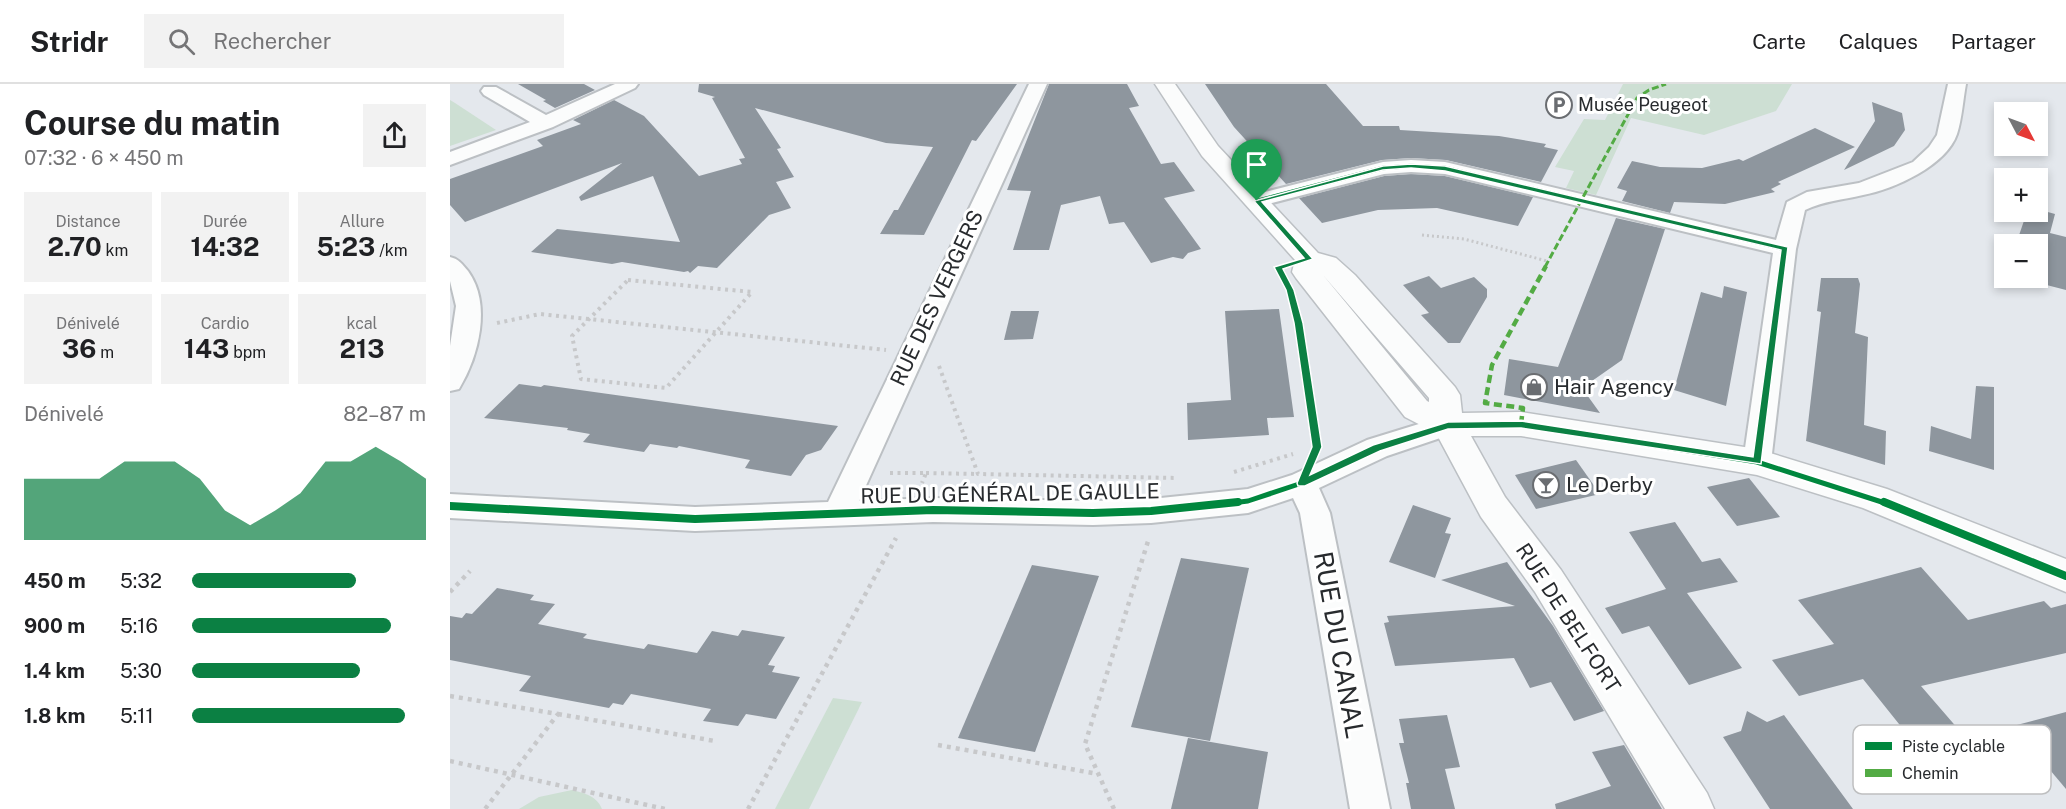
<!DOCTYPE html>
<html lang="fr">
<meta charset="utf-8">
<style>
:root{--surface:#fff;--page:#f2f2f2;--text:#202124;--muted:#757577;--line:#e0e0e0;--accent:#0b8043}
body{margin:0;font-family:"Public Sans",sans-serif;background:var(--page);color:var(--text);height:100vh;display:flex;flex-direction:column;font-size:22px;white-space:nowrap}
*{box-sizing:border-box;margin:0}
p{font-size:20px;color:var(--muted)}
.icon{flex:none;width:33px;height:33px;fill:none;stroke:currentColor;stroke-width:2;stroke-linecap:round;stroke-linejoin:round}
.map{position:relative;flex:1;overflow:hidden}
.side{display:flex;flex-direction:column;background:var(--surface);width:450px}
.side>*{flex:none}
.needle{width:39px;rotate:131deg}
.buttons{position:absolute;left:1544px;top:18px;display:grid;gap:12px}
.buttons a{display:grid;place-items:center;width:54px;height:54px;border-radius:0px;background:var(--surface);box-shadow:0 3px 9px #0003;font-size:30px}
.pin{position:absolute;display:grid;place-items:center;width:51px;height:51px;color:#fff;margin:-62px -26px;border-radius:50% 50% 50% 0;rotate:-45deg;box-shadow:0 0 6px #0007}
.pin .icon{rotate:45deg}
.round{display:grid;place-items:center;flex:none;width:63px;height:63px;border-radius:0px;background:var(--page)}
.overview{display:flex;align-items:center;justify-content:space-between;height:102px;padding:0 24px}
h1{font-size:33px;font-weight:700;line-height:45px}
.figures{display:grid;grid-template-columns:repeat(3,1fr);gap:9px;height:102px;padding:6px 24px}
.figures div{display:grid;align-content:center;border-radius:0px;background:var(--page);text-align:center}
.figures b{font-size:26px;font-weight:700}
.figures small{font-size:16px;font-weight:400}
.figures p{font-size:16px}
.chart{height:168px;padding:12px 24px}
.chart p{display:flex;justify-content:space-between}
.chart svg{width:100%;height:108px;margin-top:6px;fill:var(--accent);opacity:.7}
ul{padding:0 24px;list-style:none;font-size:20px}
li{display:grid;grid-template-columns:96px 72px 1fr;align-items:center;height:45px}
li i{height:15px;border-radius:8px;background:var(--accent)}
header{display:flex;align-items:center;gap:36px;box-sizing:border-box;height:84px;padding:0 30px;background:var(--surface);border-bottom:2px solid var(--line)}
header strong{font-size:28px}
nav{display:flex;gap:33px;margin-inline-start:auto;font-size:21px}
.search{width:420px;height:54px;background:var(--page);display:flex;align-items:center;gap:15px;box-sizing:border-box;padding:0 21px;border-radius:0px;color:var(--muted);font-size:22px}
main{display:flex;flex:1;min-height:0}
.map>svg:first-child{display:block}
</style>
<header>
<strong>Stridr</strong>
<div class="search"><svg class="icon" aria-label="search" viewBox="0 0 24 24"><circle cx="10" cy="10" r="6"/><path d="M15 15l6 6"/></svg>Rechercher</div>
<nav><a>Carte</a><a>Calques</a><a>Partager</a></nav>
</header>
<main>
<section class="side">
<div class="overview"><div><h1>Course du matin</h1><p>07:32 · 6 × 450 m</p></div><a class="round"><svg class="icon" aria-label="share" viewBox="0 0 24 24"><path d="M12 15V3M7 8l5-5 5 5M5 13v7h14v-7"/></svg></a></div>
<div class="figures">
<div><p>Distance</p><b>2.70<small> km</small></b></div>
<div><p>Durée</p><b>14:32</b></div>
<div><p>Allure</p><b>5:23<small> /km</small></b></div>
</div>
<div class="figures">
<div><p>Dénivelé</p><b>36<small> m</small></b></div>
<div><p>Cardio</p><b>143<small> bpm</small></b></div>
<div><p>kcal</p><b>213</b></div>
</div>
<div class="chart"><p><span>Dénivelé</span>82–87 m</p>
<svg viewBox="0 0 160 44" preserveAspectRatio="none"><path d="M0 44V19L10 19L20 19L30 19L40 12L50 12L60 12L70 19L80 32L90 38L100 32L110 25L120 12L130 12L140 6L150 12L160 19V44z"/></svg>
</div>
<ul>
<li><b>450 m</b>5:32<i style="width:70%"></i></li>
<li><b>900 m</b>5:16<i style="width:85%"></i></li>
<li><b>1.4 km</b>5:30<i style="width:72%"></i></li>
<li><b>1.8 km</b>5:11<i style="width:91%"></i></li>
</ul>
</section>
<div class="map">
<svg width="1616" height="725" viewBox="0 0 1616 725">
<rect width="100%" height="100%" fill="#e4e8ed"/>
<!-- green -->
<g fill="#cddfd3">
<path d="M1173 0H1342L1326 27 1254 51 1181 34 1146 111 1116 104 1124 87 1105 83 1134 35 1155 36Z"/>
<path d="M0 16 5 19 46 46 0 62Z"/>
<path d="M383 614 412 618 359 725H325Z"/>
<path d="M122 706C134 709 147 712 152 725H69L89 713Z"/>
</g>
<!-- building -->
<g fill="#8e969e">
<path d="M68 0H134L145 6 105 24 93 17 96 16Z"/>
<path d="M249 0H567L526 57 522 56 474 151 430 150 444 126H448L483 63 436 59 305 24 331 64 327 65 344 93 326 98 341 124 319 131 267 184 248 182 240 189 238 187 234 188 172 178 162 180 81 168 107 145 230 158 203 92 131 117 129 113 172 79 15 138 0 121V95L93 62 87 56 131 40 123 36 164 16 194 32 249 92 292 80 289 75 295 74 262 14 265 13 248 8Z"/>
<path d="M599 0H677L689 22 679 24 711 80 724 78 745 107 714 114 751 165 738 169 733 175 723 173 701 179 674 138 659 140 650 112 611 121 599 166H563L581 107 557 106Z"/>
<path d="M755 0H876L913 42H949L950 46 1049 52 1096 60 1094 63 1108 66 1091 98 996 76 961 74 932 76 836 100 784 43Z"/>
<path d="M1422 18 1452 29 1455 46 1444 62 1394 86 1425 37Z"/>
<path d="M1365 44 1405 63 1328 98 1331 100 1321 105 1325 108 1275 120 1224 118 1220 129 1172 117 1177 107 1167 104 1182 77 1210 83 1252 84 1289 75 1293 77Z"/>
<path d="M961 90 995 92 1083 113 1068 142 987 124 928 126 872 139 849 114 934 92Z"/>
<path d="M1587 125 1605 130 1600 149 1616 153V206L1569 194H1587V160H1566L1577 128H1587Z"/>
<path d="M1166 134 1215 145 1172 276 1132 304 1150 329 1054 311 1059 275 1108 283Z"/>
<path d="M979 192 991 204 1024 193 1037 205V213L1010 259H998L971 231 979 229 953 201Z"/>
<path d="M1371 194H1408L1410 200 1405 249 1418 253 1414 341 1436 347 1435 381 1356 357 1371 228 1367 227Z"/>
<path d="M1274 202 1297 208 1276 322 1224 306 1251 208 1272 214Z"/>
<path d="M829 225 844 333 817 334 819 351 738 356 737 319 781 316 775 227Z"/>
<path d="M561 227H589L583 255 554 256Z"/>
<path d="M69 300 91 303 94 301 388 342 371 366 356 371 341 392 295 384 300 376 229 362 227 364 200 360 194 368 133 358 140 350 117 346 118 344 34 334Z"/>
<path d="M1526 302 1544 303V386L1479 367 1481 342 1521 355Z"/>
<path d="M1126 376 1150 410 1086 425 1065 391Z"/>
<path d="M1299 394 1330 433 1287 442 1257 403Z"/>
<path d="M963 421 1001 434 995 449 1001 450 985 494 939 478Z"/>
<path d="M1225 438 1252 478 1270 474 1288 498 1237 509 1292 584 1239 601 1199 542 1172 550 1155 524 1216 505 1179 448Z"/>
<path d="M731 474 799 484 760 657 681 643Z"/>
<path d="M1057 478 1103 542 1154 627 1124 637 1101 598 1080 604 1064 574 945 582 934 539 939 538 937 532 1065 522 991 496Z"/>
<path d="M582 481 649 492 585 668 508 654Z"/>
<path d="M1471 483 1518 536 1594 517 1601 524 1616 520V569L1471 602 1509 646 1465 660 1413 595 1349 612 1322 576 1384 560 1348 516Z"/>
<path d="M47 504 84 511 80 516 105 520 88 540 137 550 133 554 194 565 198 560 247 569 262 547 288 552 292 546 335 553 318 581 325 582 322 588 350 593 326 635 296 630 288 642 253 637 261 625 181 610 173 621 163 619 159 624 69 607 81 592 0 576V532L12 534 16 529 22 530Z"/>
<path d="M1297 627 1317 638 1334 631 1403 725H1320L1273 653 1291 647Z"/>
<path d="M1616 628V705L1563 642Z"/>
<path d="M997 631 1010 683 995 685 1005 725H961L956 699H959L949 659H954L949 635Z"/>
<path d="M738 654 818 668 808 725H721Z"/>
<path d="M1174 661 1212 725H1106L1105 720 1161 702 1142 668Z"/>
</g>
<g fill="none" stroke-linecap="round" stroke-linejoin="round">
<defs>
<g id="street">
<path d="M165 0H188L185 4 103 43 0 81V68L80 38 34 11 31 7 34 3H46L96 31Z"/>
<path d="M579 0H597L409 417 483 414 643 417 701 415 798 405 842 391 917 356 998 331 1008 334 1012 341 1008 348 937 372 869 404 880 429 940 725H900L850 429 843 414 798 429 701 439 643 441 483 438 245 447 0 434V410L245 423 378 418Z"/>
<path d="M1498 0H1516C1513 16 1512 35 1507 50 1496 82 1444 105 1413 111 1392 116 1374 117 1355 126L1346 165 1321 378 1317 386 1307 389 1297 386 1293 378 1323 169 995 90 961 88 934 90 807 123 799 122 796 117 799 112 933 78 961 76 995 78 1326 156 1337 118 1357 108 1409 99 1463 78 1479 63 1487 51Z"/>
<path d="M0 173C9 175 12 180 18 187 42 220 29 272 9 305L0 307V262L6 222 0 197Z"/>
</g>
<path id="secondary" d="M705 0H725L768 62 868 169 886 174 905 191 1005 303 1010 311 1012 329 1071 328 1307 365 1437 405 1616 475V508L1413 424 1307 391 1071 352H1021L1055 413 1111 486 1257 709 1264 725H1215L1085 508 1031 433 986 349 955 333 846 194 842 188 845 176 752 72ZM873 191 979 314V318L977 317Z"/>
</defs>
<!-- street casing -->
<use href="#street" stroke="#bcc0c4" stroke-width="4"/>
<!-- secondary casing -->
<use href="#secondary" stroke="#bcc0c4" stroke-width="3"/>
<!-- path-far2 -->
<path stroke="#c7c8ca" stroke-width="3" stroke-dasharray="2 3" stroke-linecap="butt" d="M972 151 1014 155 1097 177"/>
<!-- path-far1 -->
<g stroke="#c7c8ca" stroke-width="4" stroke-dasharray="3 4.5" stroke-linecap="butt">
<path d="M178 196 302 208 216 304 131 295 122 252Z"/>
<path d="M843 219 849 239 867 362"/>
<path d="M47 239 90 230 436 266"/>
<path d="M489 282 528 390 727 394"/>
<path d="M784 388 843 370"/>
<path d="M440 389H476L472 399"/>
<path d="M476 389 528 390"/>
</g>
<!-- path -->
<g stroke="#c7c8ca" stroke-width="4.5" stroke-dasharray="4 5" stroke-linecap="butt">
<path d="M0 508 20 487"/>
<path d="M0 612 108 630 35 725"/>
<path d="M108 630 265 657"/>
<path d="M488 661 648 690"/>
<path d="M0 677 215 725"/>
<path d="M298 725 446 454"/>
<path d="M664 725 635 660 699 454"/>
</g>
<!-- street -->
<use href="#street" fill="#fbfcfc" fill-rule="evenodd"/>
<!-- secondary -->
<use href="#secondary" fill="#fbfcfc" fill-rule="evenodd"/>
<!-- quiet-far1 -->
<path stroke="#53ab44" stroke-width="3" stroke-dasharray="7 3" stroke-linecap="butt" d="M1095 183 1187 14 1199 6 1216 0"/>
<!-- quiet -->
<path stroke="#53ab44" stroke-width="4.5" stroke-dasharray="8 4.5" stroke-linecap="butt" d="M1071 340 1073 324 1035 319 1042 281 1096 182"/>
<defs>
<path id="cycleway-far2" d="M807 117 933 84 961 82 995 84 1335 165"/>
<path id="cycleway-far1" d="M774 420 798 417 852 399 927 364 998 341 1071 340 1307 378 1438 420"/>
<g id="cycleway">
<path d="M1434 418 1616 492"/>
<path d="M0 422 245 435 483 426 643 429 701 427 788 418"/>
</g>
</defs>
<!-- cycleway-far2 casing -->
<use href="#cycleway-far2" stroke="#fff" stroke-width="8"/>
<!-- cycleway-far1 casing -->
<use href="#cycleway-far1" stroke="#fff" stroke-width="9"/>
<!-- cycleway casing -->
<use href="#cycleway" stroke="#fff" stroke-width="11"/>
<!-- cycleway-far2 -->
<use href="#cycleway-far2" stroke="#00873e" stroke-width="4.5"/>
<!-- cycleway-far1 -->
<use href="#cycleway-far1" stroke="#00873e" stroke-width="5"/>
<!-- cycleway -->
<use href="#cycleway" stroke="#00873e" stroke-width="8"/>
</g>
<!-- route -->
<path fill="#0b8043" stroke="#fff" stroke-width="1.5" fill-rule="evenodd" d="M961 80 995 82 1338 163 1311 380 1071 344 998 345 930 367 855 402H848L847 399 862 363 844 239 836 206 824 183 854 174 804 117 933 82ZM961 84 995 87 1331 166 1303 373 1071 337 998 338 923 361 860 391 872 363 853 239 844 206 833 185 863 175 812 118 933 86Z"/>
<!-- icons -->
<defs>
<symbol id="parking-ring" viewBox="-11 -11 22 22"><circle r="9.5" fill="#fff" stroke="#6a6d71" stroke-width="1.5"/><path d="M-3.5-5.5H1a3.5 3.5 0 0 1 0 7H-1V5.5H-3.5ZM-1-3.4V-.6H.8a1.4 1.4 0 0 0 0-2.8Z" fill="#6a6d71"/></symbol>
<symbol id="shop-ring" viewBox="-11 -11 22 22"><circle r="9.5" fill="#fff" stroke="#6a6d71" stroke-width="1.5"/><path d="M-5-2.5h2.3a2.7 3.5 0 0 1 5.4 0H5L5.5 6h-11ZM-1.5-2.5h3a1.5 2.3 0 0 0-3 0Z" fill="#6a6d71"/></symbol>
<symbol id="bar-ring" viewBox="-11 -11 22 22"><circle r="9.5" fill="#fff" stroke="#6a6d71" stroke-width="1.5"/><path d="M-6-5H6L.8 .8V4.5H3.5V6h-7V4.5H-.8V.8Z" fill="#6a6d71"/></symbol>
</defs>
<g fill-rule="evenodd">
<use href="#parking-ring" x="1094" y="6" width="30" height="30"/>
<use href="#shop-ring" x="1069" y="288" width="30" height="30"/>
<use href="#bar-ring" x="1081" y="386" width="30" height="30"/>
</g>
<g text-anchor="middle" stroke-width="6" stroke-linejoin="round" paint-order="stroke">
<!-- far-poi labels -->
<g font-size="18" fill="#282b2e" stroke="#fff" text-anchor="start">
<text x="1128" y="27">Musée Peugeot</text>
</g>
<!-- street labels -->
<g font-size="21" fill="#282b2e" stroke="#fff">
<text transform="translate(487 214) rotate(-65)" y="7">RUE DES VERGERS</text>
<text transform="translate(560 410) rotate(-1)" y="7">RUE DU GÉNÉRAL DE GAULLE</text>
<text transform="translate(1118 534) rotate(57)" y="7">RUE DE BELFORT</text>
</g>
<!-- poi labels -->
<g font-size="21" fill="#282b2e" stroke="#fff" text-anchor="start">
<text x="1104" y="310">Hair Agency</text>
<text x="1116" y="408">Le Derby</text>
</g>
<!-- near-street labels -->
<g font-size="26" fill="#282b2e" stroke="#fff">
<text transform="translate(889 561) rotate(80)" y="9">RUE DU CANAL</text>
</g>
</g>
<!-- legend -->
<rect x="1403" y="641" width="198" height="69" rx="9" fill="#fff" stroke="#bebfc0" stroke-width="1.5"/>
<rect x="1415" y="658" width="27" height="8" fill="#00873e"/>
<rect x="1415" y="685" width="27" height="8" fill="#53ab44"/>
<g font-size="16" fill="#282b2e">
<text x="1452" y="668">Piste cyclable</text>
<text x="1452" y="695">Chemin</text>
</g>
</svg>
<div class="buttons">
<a><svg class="needle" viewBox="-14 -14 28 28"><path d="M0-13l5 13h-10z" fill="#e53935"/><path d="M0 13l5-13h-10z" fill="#757577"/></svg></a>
<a>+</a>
<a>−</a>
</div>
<div class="pin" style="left:807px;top:117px;background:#1e9e55"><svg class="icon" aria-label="arrive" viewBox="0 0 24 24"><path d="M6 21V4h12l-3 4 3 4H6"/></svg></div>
</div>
</main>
